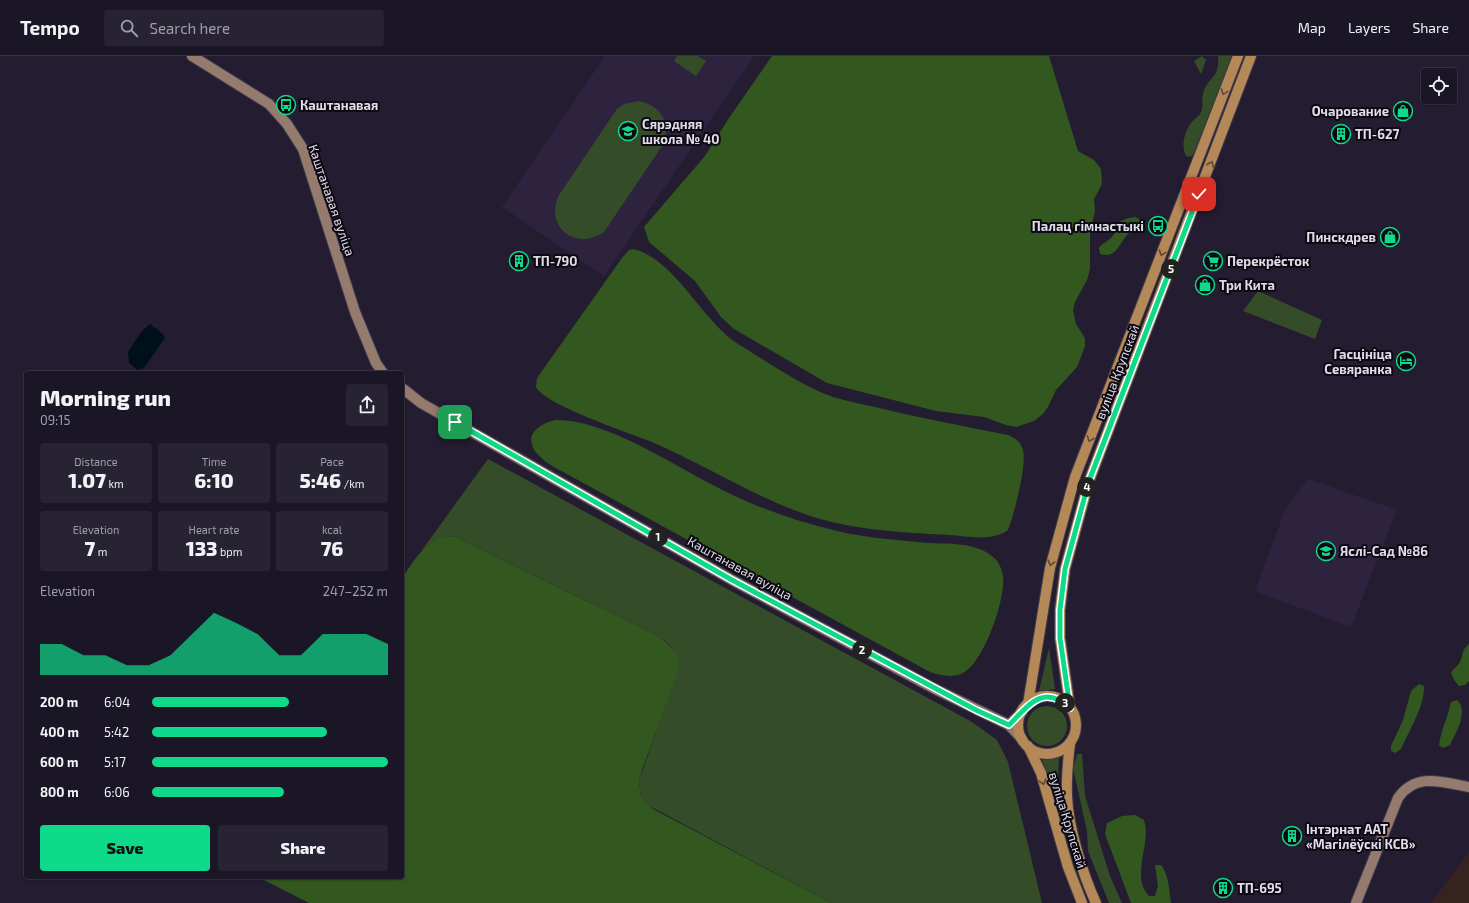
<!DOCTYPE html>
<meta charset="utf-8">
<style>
:root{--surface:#1b1626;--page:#282332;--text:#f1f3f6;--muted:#a09fa7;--line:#393543;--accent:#0fd98a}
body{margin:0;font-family:"Exo 2",sans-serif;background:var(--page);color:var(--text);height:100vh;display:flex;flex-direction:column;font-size:15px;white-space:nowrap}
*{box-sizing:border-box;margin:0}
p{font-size:13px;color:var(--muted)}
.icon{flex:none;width:22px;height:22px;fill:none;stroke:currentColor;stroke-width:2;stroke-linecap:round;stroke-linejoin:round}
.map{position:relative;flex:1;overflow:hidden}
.sheet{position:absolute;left:24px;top:315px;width:380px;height:508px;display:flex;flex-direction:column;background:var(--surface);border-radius:4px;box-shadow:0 1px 3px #0004,0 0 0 1px var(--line)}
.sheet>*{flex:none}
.tools{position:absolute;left:1421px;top:12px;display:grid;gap:8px}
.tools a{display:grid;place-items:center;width:36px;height:36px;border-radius:4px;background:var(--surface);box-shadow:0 1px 3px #0004,0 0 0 1px var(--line);font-size:20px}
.pin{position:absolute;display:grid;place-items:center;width:34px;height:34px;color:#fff;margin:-17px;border-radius:8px;box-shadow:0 2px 6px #0006}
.km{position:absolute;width:20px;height:20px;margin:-10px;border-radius:50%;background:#222;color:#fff;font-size:11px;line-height:20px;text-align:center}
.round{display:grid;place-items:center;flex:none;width:42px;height:42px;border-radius:4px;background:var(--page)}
.summary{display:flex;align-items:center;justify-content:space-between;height:68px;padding:0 16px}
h1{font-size:22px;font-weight:800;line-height:30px}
.figures{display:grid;grid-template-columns:repeat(3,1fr);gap:6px;height:68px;padding:4px 16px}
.figures div{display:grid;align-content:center;border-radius:4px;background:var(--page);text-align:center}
.figures b{font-size:20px;font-weight:800}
.figures small{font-size:11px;font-weight:400}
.figures p{font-size:11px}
.chart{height:112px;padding:8px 16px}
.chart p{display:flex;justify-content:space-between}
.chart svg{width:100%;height:72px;margin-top:4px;fill:var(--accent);opacity:.7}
.cta{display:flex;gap:8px;margin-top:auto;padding:8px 16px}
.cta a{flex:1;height:46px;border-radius:4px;background:var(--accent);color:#111;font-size:16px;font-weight:800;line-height:46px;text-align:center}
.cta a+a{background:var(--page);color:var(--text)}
ul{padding:0 16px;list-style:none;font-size:13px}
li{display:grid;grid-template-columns:64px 48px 1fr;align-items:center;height:30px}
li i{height:10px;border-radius:5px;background:var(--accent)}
header{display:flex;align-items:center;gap:24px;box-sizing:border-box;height:56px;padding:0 20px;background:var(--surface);border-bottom:1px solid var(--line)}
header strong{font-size:19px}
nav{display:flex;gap:22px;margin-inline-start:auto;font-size:14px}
.search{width:280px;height:36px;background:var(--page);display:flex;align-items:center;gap:10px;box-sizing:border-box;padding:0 14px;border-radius:4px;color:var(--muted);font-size:15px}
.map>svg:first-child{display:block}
</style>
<header>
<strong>Tempo</strong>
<div class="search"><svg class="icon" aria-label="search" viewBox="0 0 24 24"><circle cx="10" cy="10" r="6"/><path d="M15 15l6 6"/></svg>Search here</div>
<nav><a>Map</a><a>Layers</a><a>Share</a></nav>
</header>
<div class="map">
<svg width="1469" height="847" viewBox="0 0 1469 847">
<rect width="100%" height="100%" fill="#241d32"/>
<!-- industrial -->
<path fill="#36231f" d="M1469 796V847H1431Z"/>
<!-- built -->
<g fill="#2d233e">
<path d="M605 0H754L604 220 502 151Z"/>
<path d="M1308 423 1397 454 1351 571 1255 535 1285 454Z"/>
</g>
<!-- green -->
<g fill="#344d28">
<path d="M677 0H698L706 5 696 20 674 5Z"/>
<path d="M1202 0 1206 4 1201 18 1194 5Z"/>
<path d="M1218 0H1232L1193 99 1189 101 1186 100C1181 89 1184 77 1191 67 1194 63 1199 61 1201 56 1204 50 1201 44 1203 38 1208 19 1220 24 1218 0Z"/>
<path d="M638 45C662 49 672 69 662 90L604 176C575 196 544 170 559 139L617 53 624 48Z"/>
<path d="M1258 235 1322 264 1315 283 1243 255Z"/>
<path d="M488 403 972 666 997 684 1008 706 1042 847H831L646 748 641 741 639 725 679 610C677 596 671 589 660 581L456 481C442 479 433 485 422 494Z"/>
<path d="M1049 592 1055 633 1039 635Z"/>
<circle cx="1047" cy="670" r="20"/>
<path d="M1077 698H1082L1085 740 1110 820 1122 847H1109L1088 795 1087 775 1073 712Z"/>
<path d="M1059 702 1057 745 1042 704Z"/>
</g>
<!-- forest -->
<g fill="#32571f">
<path d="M772 0H1049L1078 95 1094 104 1101 113 1102 128 1094 143 1095 155 1090 176V213L1087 224 1075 246 1073 254 1076 268 1085 282V290L1077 311 1056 334 1048 351 1043 358 1034 365 1016 371 1006 369 984 361 936 355 827 327 734 273 721 261 695 225 649 186 644 171 705 100 729 62Z"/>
<path d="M1135 161 1143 165 1141 171C1137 174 1131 174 1127 179 1119 188 1116 203 1100 198L1099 192C1102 187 1107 186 1111 182 1123 170 1110 165 1135 161Z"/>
<path d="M633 193C674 202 703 266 738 288 766 305 803 331 833 341 847 345 861 348 875 351 919 362 964 370 1008 379 1015 382 1021 386 1023 394 1027 409 1014 459 1008 474 993 486 967 480 949 479 898 476 843 474 794 454 745 435 701 407 652 386 630 377 545 349 536 331L537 322 622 202 629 194Z"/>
<path d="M555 364C604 363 668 406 711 428 748 448 789 463 829 473 858 481 888 483 917 486 940 489 974 484 993 501 999 505 1002 514 1003 520 1006 543 983 610 961 618 950 622 940 619 930 616L554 411C528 396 519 374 555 364Z"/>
<path d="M449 480 456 481 660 581 674 594 678 601 679 610 677 619 642 714 639 725 641 741 653 753 831 847H309L258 821H402V522C415 504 425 483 449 480Z"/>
<path d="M1469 588V625L1465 629 1459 630 1454 624 1451 617C1453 613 1457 611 1460 606 1464 598 1460 596 1469 588Z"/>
<path d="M1419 628 1424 630C1425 649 1409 675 1401 693L1395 697 1391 695V690L1403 664 1411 635Z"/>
<path d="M1457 644C1469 655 1456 677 1450 689L1443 692 1439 689C1441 674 1448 661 1451 646Z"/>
<path d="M1135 759 1144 764C1152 787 1130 820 1149 840H1155L1158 830 1155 809H1161C1169 819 1169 834 1171 847H1131L1105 778 1107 767 1122 760Z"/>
</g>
<!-- water -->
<path fill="#00101a" d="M150 268 163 278 165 282 144 312 137 314 129 307 128 296 141 276Z"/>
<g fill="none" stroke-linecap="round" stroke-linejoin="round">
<defs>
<g id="secondary">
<path d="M192 0 269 48 287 68 303 93 355 256 376 307 383 317"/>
<path d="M402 332 421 347 732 524 937 634 1009 669 1022 683"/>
<path d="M1009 669 1022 656"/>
<path d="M1356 847 1398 742C1416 716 1442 726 1469 731"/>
</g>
<g id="primary">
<circle cx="1047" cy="669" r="29"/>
<path d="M1028 648 1050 512 1075 421 1238 0"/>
<path d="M1070 652 1060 582V554L1065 513 1089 425 1251 0"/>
<path d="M1070 687C1068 705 1066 722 1067 740 1068 771 1083 819 1096 847"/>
<path d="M1028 690 1041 717 1068 811 1082 847"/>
</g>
</defs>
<!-- secondary casing -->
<use href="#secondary" stroke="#403a4b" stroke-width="12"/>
<!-- primary casing -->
<use href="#primary" stroke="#403a4b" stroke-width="12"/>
<!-- secondary -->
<use href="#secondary" stroke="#957a6e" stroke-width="10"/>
<!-- primary -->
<use href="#primary" stroke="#b58857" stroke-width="10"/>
</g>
<!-- one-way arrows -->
<defs><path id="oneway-chevron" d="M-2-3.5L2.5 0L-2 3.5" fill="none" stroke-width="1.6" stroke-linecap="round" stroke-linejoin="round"/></defs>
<g stroke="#604834">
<use href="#oneway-chevron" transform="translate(1224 36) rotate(111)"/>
<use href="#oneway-chevron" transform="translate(1211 108) rotate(-68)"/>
<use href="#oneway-chevron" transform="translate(1162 197) rotate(110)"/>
<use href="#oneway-chevron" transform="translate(1090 383) rotate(111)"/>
<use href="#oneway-chevron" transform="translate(1051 507) rotate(105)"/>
<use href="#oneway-chevron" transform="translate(1043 726) rotate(74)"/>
</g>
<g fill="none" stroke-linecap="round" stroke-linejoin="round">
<defs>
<path id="route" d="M455 366 732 524 976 654 1009 669C1028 650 1043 627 1070 652L1060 582V554L1065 513 1089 425 1199 138"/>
</defs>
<!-- route casing -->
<use href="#route" stroke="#fff" stroke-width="8"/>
<!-- route -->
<use href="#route" stroke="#0fd98a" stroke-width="5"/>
</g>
<!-- icons -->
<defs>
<symbol id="bus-ring" viewBox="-11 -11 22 22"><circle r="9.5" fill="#0c0912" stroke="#0fd98a" stroke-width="1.5"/><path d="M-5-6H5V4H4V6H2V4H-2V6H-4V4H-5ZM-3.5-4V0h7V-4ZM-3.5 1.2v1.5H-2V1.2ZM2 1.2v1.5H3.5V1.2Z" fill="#0fd98a"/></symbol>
<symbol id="shop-ring" viewBox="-11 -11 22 22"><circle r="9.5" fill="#0c0912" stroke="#0fd98a" stroke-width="1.5"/><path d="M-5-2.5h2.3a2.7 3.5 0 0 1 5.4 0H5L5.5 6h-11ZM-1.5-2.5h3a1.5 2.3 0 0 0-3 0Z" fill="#0fd98a"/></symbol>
<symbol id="school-ring" viewBox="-11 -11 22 22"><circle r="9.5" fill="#0c0912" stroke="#0fd98a" stroke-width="1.5"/><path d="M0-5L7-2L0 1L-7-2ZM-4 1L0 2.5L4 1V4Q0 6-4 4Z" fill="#0fd98a"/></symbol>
<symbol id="building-ring" viewBox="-11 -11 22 22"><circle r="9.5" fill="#0c0912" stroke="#0fd98a" stroke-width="1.5"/><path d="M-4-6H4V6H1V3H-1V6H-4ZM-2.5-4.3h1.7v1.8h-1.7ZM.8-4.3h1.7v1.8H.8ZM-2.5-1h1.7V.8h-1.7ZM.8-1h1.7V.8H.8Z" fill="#0fd98a"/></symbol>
<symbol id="supermarket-ring" viewBox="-11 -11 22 22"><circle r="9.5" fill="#0c0912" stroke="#0fd98a" stroke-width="1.5"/><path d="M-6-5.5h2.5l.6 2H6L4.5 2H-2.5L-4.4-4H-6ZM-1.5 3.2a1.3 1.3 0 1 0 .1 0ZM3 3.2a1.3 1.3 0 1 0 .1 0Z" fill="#0fd98a"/></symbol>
<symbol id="hotel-ring" viewBox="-11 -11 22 22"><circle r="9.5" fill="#0c0912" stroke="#0fd98a" stroke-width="1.5"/><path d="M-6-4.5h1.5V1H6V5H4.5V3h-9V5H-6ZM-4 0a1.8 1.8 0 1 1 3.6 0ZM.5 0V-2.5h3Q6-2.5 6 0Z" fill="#0fd98a"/></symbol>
</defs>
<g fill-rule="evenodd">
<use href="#bus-ring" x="275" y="38" width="22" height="22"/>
<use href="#shop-ring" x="1392" y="44" width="22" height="22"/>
<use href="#school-ring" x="617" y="64" width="22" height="22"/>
<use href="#building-ring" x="1330" y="67" width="22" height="22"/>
<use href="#bus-ring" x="1147" y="159" width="22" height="22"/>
<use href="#shop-ring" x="1379" y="170" width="22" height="22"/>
<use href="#building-ring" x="508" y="194" width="22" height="22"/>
<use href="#supermarket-ring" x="1202" y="194" width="22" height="22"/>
<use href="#shop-ring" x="1194" y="218" width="22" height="22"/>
<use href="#hotel-ring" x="1395" y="294" width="22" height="22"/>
<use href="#school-ring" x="1315" y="484" width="22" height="22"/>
<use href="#building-ring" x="1281" y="769" width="22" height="22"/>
<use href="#building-ring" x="1212" y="821" width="22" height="22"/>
</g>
<g text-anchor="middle" stroke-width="4" stroke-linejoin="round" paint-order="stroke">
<!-- poi labels -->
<g font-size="13" font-weight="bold" fill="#dfdbe9" stroke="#0c0912" text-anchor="start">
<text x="300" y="54">Каштанавая</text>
<text x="1389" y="60" text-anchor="end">Очарование</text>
<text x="642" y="73">Сярэдняя<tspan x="642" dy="15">школа № 40</tspan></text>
<text x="1355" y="83">ТП-627</text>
<text x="1144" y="175" text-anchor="end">Палац гімнастыкі</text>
<text x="1376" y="186" text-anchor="end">Пинскдрев</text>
<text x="533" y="210">ТП-790</text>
<text x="1227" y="210">Перекрёсток</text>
<text x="1219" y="234">Три Кита</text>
<text x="1392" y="303" text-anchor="end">Гасцініца<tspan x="1392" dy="15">Севяранка</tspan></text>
<text x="1340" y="500">Яслі-Сад №86</text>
<text x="1306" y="778">Інтэрнат ААТ<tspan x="1306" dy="15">«Магілёўскі КСВ»</tspan></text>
<text x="1237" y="837">ТП-695</text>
</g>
<!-- street labels -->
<g font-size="13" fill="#dfdbe9" stroke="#0c0912">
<text transform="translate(332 144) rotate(71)" y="5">Каштанавая вуліца</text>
<text transform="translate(1117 316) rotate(-69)" y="5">вуліца Крупскай</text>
<text transform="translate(740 512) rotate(29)" y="5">Каштанавая вуліца</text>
<text transform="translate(1068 764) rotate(73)" y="5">вуліца Крупскай</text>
</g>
</g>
</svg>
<div class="tools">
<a><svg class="icon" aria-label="locate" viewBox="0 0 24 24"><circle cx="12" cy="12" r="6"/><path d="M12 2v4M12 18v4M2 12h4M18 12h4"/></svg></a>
</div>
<div class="pin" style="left:455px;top:366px;background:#1e9e55"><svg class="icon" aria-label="arrive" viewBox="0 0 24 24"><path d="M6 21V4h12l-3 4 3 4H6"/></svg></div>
<div class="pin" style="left:1199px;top:138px;background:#d93025"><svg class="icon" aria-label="check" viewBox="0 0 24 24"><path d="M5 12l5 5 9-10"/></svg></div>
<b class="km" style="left:658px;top:481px">1</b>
<b class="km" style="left:862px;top:594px">2</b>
<b class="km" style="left:1065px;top:647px">3</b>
<b class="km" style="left:1087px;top:431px">4</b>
<b class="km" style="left:1171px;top:213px">5</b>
<section class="sheet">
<div class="summary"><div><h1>Morning run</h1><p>09:15</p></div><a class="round"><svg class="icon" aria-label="share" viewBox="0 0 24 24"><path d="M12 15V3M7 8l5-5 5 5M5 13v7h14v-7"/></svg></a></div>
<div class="figures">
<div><p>Distance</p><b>1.07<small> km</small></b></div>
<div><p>Time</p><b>6:10</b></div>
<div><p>Pace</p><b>5:46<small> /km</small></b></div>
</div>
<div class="figures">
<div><p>Elevation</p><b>7<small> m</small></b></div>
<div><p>Heart rate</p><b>133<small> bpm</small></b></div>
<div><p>kcal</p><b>76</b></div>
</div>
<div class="chart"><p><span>Elevation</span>247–252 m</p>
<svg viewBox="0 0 160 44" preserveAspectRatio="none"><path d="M0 44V25L10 25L20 32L30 32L40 38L50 38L60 32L70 19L80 6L90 12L100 19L110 32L120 32L130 19L140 19L150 19L160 25V44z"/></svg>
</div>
<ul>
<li><b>200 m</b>6:04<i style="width:58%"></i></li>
<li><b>400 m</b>5:42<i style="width:74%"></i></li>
<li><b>600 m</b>5:17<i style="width:100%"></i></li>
<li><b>800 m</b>6:06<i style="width:56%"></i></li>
</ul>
<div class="cta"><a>Save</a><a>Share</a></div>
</section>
</div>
